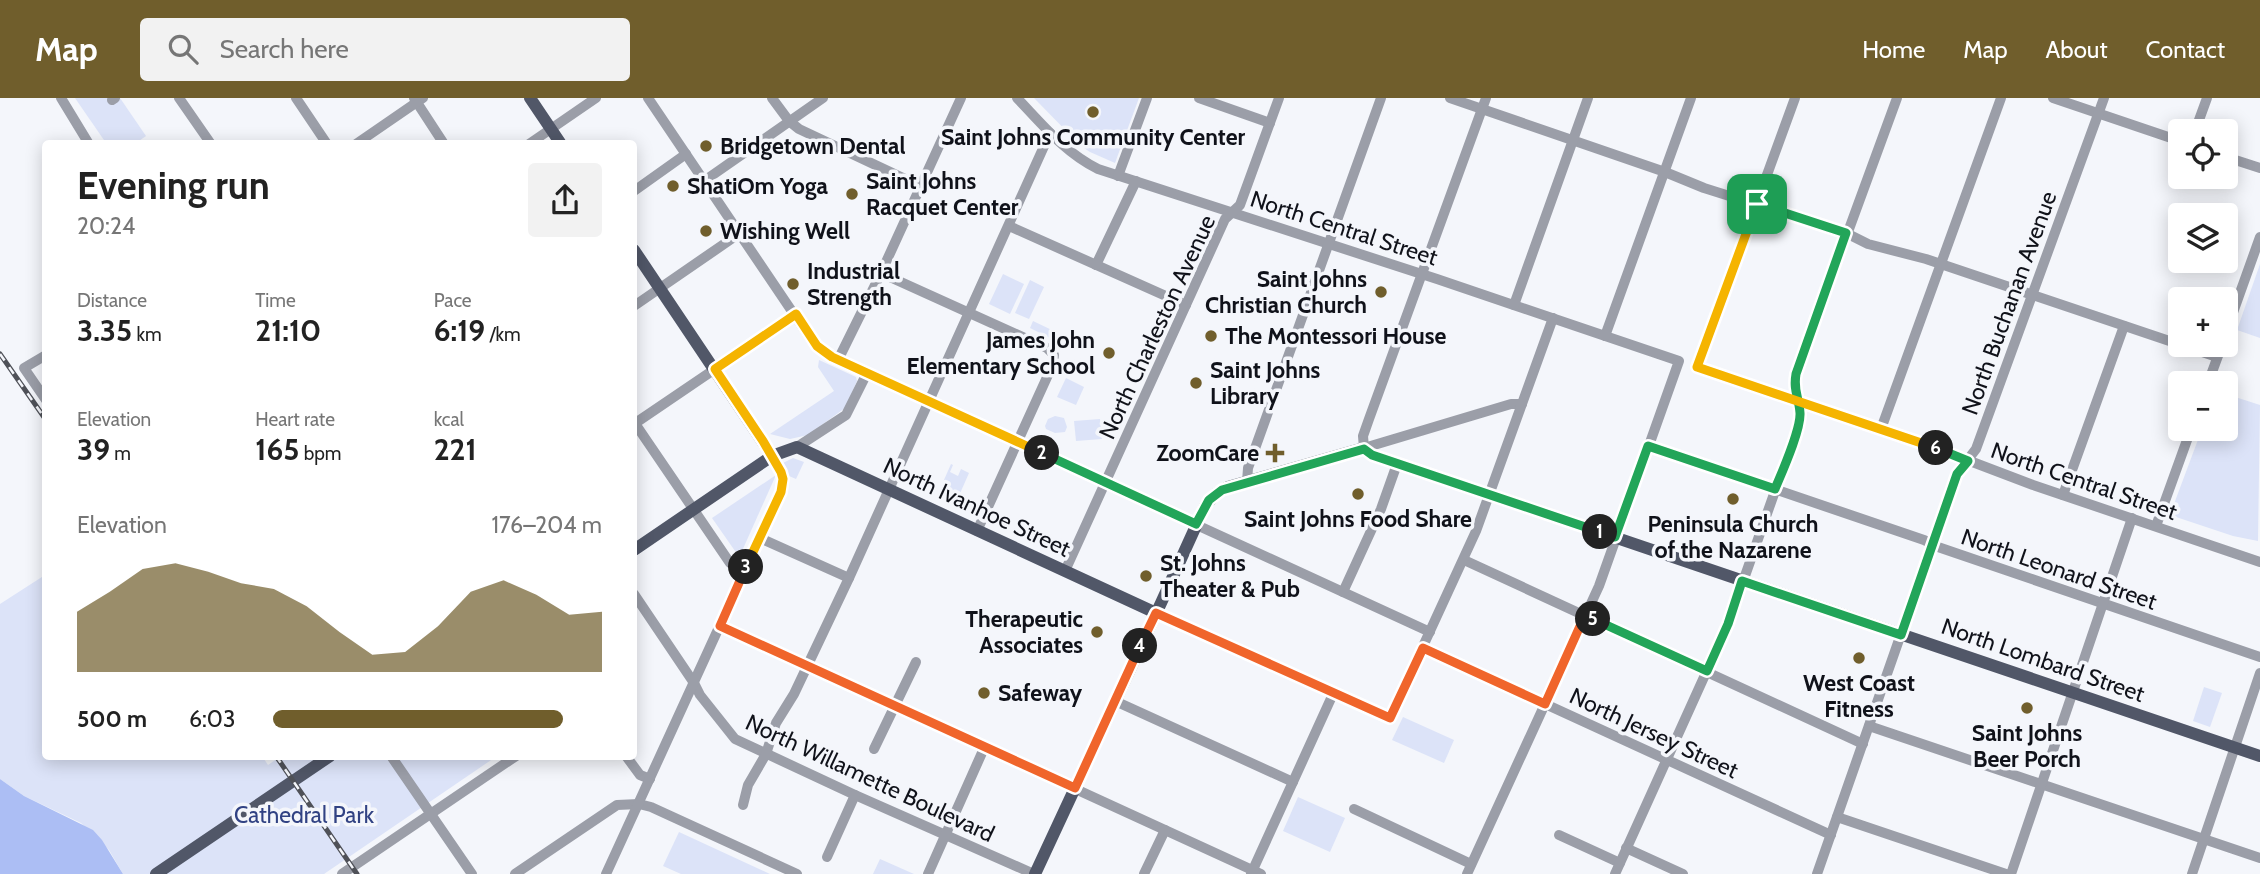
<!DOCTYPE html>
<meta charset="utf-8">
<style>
:root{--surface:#fff;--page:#f2f2f2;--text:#222;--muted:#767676;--accent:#705e2c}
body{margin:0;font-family:Cabin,sans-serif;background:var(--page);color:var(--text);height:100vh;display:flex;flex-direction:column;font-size:26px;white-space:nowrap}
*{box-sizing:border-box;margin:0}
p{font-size:23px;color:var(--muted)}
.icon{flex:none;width:38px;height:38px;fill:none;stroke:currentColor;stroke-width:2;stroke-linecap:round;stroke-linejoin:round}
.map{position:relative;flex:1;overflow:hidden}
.sheet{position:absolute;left:42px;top:42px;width:595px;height:620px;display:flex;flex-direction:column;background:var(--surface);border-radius:7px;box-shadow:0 4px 18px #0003}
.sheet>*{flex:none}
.tools{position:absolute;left:2168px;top:21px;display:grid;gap:14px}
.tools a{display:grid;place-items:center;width:70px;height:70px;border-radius:7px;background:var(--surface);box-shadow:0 4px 18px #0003;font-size:35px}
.pin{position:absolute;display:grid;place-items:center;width:60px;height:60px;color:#fff;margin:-30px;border-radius:14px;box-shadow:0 4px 10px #0006}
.km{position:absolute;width:35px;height:35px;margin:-18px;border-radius:50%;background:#222;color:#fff;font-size:19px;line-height:35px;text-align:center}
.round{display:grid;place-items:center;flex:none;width:74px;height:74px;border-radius:7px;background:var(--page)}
.overview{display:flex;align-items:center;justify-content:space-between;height:119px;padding:0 35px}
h1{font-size:38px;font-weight:800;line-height:52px}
.stats{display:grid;grid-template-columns:repeat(3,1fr);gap:10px;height:119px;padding:7px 35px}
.stats div{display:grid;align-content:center}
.stats b{font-size:30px;font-weight:800}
.stats small{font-size:19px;font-weight:400}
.stats p{font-size:19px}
.chart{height:196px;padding:14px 35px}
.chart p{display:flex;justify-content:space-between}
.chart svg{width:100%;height:126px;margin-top:7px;fill:var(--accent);opacity:.7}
ul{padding:0 35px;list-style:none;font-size:23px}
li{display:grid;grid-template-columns:112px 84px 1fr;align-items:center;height:52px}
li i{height:18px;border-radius:9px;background:var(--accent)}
header{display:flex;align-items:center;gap:42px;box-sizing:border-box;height:98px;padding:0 35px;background:var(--accent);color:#fff}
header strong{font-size:33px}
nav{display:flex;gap:38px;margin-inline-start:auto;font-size:24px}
.search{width:490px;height:63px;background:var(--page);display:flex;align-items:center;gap:18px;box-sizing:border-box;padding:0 24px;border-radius:7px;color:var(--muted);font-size:26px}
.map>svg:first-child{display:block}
</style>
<header>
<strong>Map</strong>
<div class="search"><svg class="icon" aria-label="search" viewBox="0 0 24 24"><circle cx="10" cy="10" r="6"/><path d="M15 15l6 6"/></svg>Search here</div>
<nav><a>Home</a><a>Map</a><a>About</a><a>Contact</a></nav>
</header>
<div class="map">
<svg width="2260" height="776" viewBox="0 0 2260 776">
<rect width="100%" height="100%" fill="#f4f6fb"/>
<!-- green -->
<g fill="#dce3f8">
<path d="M75 0H120L146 38 136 45H106Z"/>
<path d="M1034 0H1139L1115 65 1090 54 1081 48Z"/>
<path d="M2260 166V240L2237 232Z"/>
<path d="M1003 176 1024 186 1010 216 989 206Z"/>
<path d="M1030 182 1044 189 1029 221 1015 215Z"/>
<path d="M1033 223 1056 234 1052 241 1030 230Z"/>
<path d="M819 262 856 279 857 283 845 310 808 337 790 341 770 336 834 293 818 269Z"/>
<path d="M1066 280 1084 289 1076 307 1057 299Z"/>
<path d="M2226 296 2260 307 2258 443 2233 438 2173 418 2174 415 2171 414 2202 331H2226Z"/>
<path d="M1055 318 1064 320 1067 329 1065 334 1055 335 1046 331 1045 328 1048 321Z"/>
<path d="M1100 321 1102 341 1076 343 1074 323Z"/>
<path d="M793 360 804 364 796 381 789 378 783 365Z"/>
<path d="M951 366 953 367 950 374 958 378 961 371 969 375 954 409 936 400Z"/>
<path d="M776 377 742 453H735L712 420Z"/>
<path d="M45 477 46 658H262L268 667 281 658H497L324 776H123L109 752 81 725 24 698 0 681V506Z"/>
<path d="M2204 589 2222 595 2210 629 2193 623Z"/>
<path d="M1403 619 1454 642 1444 665 1392 642Z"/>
<path d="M1298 699 1345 720 1330 754 1283 733Z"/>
<path d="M679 734 770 776H681L663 768Z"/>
<path d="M880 761 914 776H873Z"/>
</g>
<!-- water -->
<path fill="#acbef4" d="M0 681 24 698 93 732 102 742 123 776H0Z"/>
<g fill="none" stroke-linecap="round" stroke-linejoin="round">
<!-- minor -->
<g stroke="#9b9ea8" stroke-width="10">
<path d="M61 0 89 46"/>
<path d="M179 0 211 46"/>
<path d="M296 0 327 46"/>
<path d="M414 0 444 46"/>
<path d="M648 0 812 243 827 256 874 279 1430 534"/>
<path d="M772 0 789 23 799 31 920 88"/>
<path d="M1017 0C1042 26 1065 55 1098 71L1437 181 1679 263 1599 488 1467 776"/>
<path d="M1199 0 1270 25"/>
<path d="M1450 0 1665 74 1704 90 1846 135 1868 146 1926 161 2217 259"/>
<path d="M1486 0 1369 321 1363 338 1364 350 1511 306H1522"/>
<path d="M1795 0 1697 269 1954 357 2033 387 2260 464"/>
<path d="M2053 0 2180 43"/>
<path d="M112 2 115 0"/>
<path d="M2195 33 2207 0"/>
<path d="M356 46 423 0"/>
<path d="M529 46 596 0"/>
<path d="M2226 59 2260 70"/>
<path d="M1118 78 1147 0"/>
<path d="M704 83 823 0"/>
<path d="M634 93 686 56"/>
<path d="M1009 128 1186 207"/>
<path d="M1096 167 1136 83"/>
<path d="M881 175 1047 250 1054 257 1053 266 977 433"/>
<path d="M1514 207 1588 0"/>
<path d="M634 208 740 135"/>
<path d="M2226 234 2260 139"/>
<path d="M1605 238 1691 0"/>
<path d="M46 257 24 270 46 302"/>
<path d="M838 262 881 175 961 0"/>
<path d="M2208 285 2222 247"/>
<path d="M634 324 730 465 744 473"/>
<path d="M634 326 796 216"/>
<path d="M1881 331 2001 0"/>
<path d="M1648 348 1924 442 1938 449 2260 559"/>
<path d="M797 349 846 317 867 275"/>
<path d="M1247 384 1248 370 1381 0"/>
<path d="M2063 397 2124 228"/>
<path d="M2156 428 2191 331"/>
<path d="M760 440 849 480"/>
<path d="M1464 462 1863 646"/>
<path d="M1065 473 1225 121 1240 107 1279 0"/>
<path d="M1343 494 1381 411 1397 366"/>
<path d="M634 496 694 585 700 597 735 641 855 697 1034 776"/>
<path d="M1156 515 1390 620 1476 433 1553 220"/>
<path d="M720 528 1261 776"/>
<path d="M1423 550 1831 737"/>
<path d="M1115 603 1293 684"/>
<path d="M1869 628 2260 760"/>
<path d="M874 651 916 564"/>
<path d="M391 658 472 776"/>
<path d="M626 658 640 677 650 681"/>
<path d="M743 707 748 687 766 656 776 625 794 596 849 480 1050 35"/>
<path d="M1354 711 1471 766"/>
<path d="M1837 719 2006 776"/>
<path d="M1559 737 1620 765"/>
<path d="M1626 750 1683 776"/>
<path d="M827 759 855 697"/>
<path d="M342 776 516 658"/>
<path d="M515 776 617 707 639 706 651 709 797 776"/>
<path d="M606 776 781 394 783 381 772 358"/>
<path d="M928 776 985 648"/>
<path d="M1144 776 1165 732"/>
<path d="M1251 776 1333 596"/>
<path d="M1615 776 1728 526 1798 328C1801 310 1793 294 1796 276L1897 0"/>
<path d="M1817 776 1957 376 1976 351 2104 0"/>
<path d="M2011 776 2132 420"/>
<path d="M2192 776 2260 575"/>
</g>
<!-- major -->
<g stroke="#515768" stroke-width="12">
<path d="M530 0 561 46"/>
<path d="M634 152 772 358"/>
<path d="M634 452 772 358 797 349 1156 515"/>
<path d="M156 776 330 658"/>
<path d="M1035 776 1161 505 1205 408 1217 395 1228 389 1364 350 1372 357 2260 658"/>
</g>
<defs>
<g id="rail">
<path d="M0 256 46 322"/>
<path d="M276 658 357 776"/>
</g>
</defs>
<!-- rail casing -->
<use href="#rail" stroke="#4f5158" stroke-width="5"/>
<!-- rail -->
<use href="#rail" stroke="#f4f6fb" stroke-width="2.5" stroke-dasharray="8" stroke-linecap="butt"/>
</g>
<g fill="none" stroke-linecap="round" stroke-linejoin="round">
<defs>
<path id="split-1" d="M1600 434 1615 439 1648 348 1775 391C1782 374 1801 332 1800 315 1799 299 1793 293 1796 276L1846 135 1757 106"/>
<path id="split-2" d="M1042 355 1196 426 1209 402 1222 392 1364 351 1372 357 1600 434"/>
<path id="split-3" d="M746 469 781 394 783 381 781 374 763 343 715 271 796 216 817 248 832 259 1042 355"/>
<path id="split-4" d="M746 469 720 528 1075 690 1140 548"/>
<path id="split-5" d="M1140 548 1156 515 1390 620 1423 550 1545 606 1585 517 1593 521"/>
<path id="split-6" d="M1593 521 1707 573 1728 526 1742 483 1901 537 1957 376 1968 363 1936 350"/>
<path id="split-7" d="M1757 106 1697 269 1936 350"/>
</defs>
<!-- split-1 casing -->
<use href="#split-1" stroke="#fff" stroke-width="14"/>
<!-- split-2 casing -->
<use href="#split-2" stroke="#fff" stroke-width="14"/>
<!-- split-3 casing -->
<use href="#split-3" stroke="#fff" stroke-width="14"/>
<!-- split-4 casing -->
<use href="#split-4" stroke="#fff" stroke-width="14"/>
<!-- split-5 casing -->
<use href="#split-5" stroke="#fff" stroke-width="14"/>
<!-- split-6 casing -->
<use href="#split-6" stroke="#fff" stroke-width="14"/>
<!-- split-7 casing -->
<use href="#split-7" stroke="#fff" stroke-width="14"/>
<!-- split-1 -->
<use href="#split-1" stroke="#22a559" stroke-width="9"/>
<!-- split-2 -->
<use href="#split-2" stroke="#22a559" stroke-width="9"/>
<!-- split-3 -->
<use href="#split-3" stroke="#f5b400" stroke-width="9"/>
<!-- split-4 -->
<use href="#split-4" stroke="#f0652b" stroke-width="9"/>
<!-- split-5 -->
<use href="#split-5" stroke="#f0652b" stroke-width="9"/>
<!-- split-6 -->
<use href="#split-6" stroke="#22a559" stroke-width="9"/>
<!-- split-7 -->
<use href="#split-7" stroke="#f5b400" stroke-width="9"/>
</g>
<!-- markers -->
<g fill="#705e2c" stroke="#f4f6fb" stroke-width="2.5">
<circle cx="1093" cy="14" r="7"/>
<circle cx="706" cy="48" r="7"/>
<circle cx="673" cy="88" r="7"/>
<circle cx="852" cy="96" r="7"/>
<circle cx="706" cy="133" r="7"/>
<circle cx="793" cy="186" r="7"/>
<circle cx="1381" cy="194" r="7"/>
<circle cx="1211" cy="238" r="7"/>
<circle cx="1109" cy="255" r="7"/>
<circle cx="1196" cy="285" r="7"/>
<path d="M1271.5 344.5h7v7h7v7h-7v7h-7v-7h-7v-7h7z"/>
<circle cx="1358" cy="396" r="7"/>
<circle cx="1733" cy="401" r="7"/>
<circle cx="1146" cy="478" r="7"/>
<circle cx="1097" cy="534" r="7"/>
<circle cx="1859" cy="560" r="7"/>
<circle cx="984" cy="595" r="7"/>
<circle cx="2027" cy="610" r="7"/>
</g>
<g text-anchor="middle" stroke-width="7" stroke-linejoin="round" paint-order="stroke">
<!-- poi labels -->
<g font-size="23" font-weight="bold" fill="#10121a" stroke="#f4f6fb" text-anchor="start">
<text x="1093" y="47" text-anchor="middle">Saint Johns Community Center</text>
<text x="720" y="56">Bridgetown Dental</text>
<text x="866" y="91">Saint Johns<tspan x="866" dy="26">Racquet Center</tspan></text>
<text x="687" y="96">ShatiOm Yoga</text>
<text x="720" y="141">Wishing Well</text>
<text x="807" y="181">Industrial<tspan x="807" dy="26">Strength</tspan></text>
<text x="1367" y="189" text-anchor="end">Saint Johns<tspan x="1367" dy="26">Christian Church</tspan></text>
<text x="1225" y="246">The Montessori House</text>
<text x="1095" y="250" text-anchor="end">James John<tspan x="1095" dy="26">Elementary School</tspan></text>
<text x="1210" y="280">Saint Johns<tspan x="1210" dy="26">Library</tspan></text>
<text x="1259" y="363" text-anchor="end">ZoomCare</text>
<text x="1358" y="429" text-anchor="middle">Saint Johns Food Share</text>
<text x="1733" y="434" text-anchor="middle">Peninsula Church<tspan x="1733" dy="26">of the Nazarene</tspan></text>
<text x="1160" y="473">St. Johns<tspan x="1160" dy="26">Theater &amp; Pub</tspan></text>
<text x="1083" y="529" text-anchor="end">Therapeutic<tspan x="1083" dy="26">Associates</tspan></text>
<text x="1859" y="593" text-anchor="middle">West Coast<tspan x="1859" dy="26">Fitness</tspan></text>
<text x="998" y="603">Safeway</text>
<text x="2027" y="643" text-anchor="middle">Saint Johns<tspan x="2027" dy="26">Beer Porch</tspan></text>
</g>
<!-- street labels -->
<g font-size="23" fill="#10121a" stroke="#f4f6fb">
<text transform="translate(1344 130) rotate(18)" y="8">North Central Street</text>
<text transform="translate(2009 205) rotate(-70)" y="8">North Buchanan Avenue</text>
<text transform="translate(1157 229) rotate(-65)" y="8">North Charleston Avenue</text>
<text transform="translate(2084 383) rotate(19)" y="8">North Central Street</text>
<text transform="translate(977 409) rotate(25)" y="8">North Ivanhoe Street</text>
<text transform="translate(2059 471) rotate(19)" y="8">North Leonard Street</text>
<text transform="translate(2043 562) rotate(19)" y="8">North Lombard Street</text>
<text transform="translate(1654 635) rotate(25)" y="8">North Jersey Street</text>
<text transform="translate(870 680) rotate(25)" y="8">North Willamette Boulevard</text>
</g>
<!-- park labels -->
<g font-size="23" fill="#314283" stroke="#f4f6fb">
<text x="304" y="725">Cathedral Park</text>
</g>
</g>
</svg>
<div class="tools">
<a><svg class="icon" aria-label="locate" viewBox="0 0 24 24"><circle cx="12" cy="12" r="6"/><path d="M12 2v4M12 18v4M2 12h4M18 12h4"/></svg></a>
<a><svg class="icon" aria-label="layers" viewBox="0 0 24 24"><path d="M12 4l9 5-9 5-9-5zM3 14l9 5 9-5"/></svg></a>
<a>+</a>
<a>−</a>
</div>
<div class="pin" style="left:1757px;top:106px;background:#1e9e55"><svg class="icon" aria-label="arrive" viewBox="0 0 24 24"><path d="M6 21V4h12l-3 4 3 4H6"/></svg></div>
<b class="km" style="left:1600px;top:434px">1</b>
<b class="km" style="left:1042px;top:355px">2</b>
<b class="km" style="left:746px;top:469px">3</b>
<b class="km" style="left:1140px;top:548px">4</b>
<b class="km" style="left:1593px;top:521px">5</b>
<b class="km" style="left:1936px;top:350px">6</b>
<section class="sheet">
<div class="overview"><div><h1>Evening run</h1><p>20:24</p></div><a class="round"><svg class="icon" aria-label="share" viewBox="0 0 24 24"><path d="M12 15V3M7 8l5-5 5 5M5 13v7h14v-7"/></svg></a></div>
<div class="stats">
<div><p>Distance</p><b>3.35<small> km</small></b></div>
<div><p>Time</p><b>21:10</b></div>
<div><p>Pace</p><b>6:19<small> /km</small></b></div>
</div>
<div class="stats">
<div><p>Elevation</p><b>39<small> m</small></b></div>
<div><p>Heart rate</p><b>165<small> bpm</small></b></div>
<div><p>kcal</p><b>221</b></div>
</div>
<div class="chart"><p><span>Elevation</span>176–204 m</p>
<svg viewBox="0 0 160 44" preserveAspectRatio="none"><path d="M0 44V23L10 16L20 8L30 6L40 9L50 13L60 15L70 21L80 30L90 38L100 37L110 28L120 16L130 12L140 17L150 24L160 23V44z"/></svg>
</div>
<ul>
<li><b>500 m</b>6:03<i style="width:88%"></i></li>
</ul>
</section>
</div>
